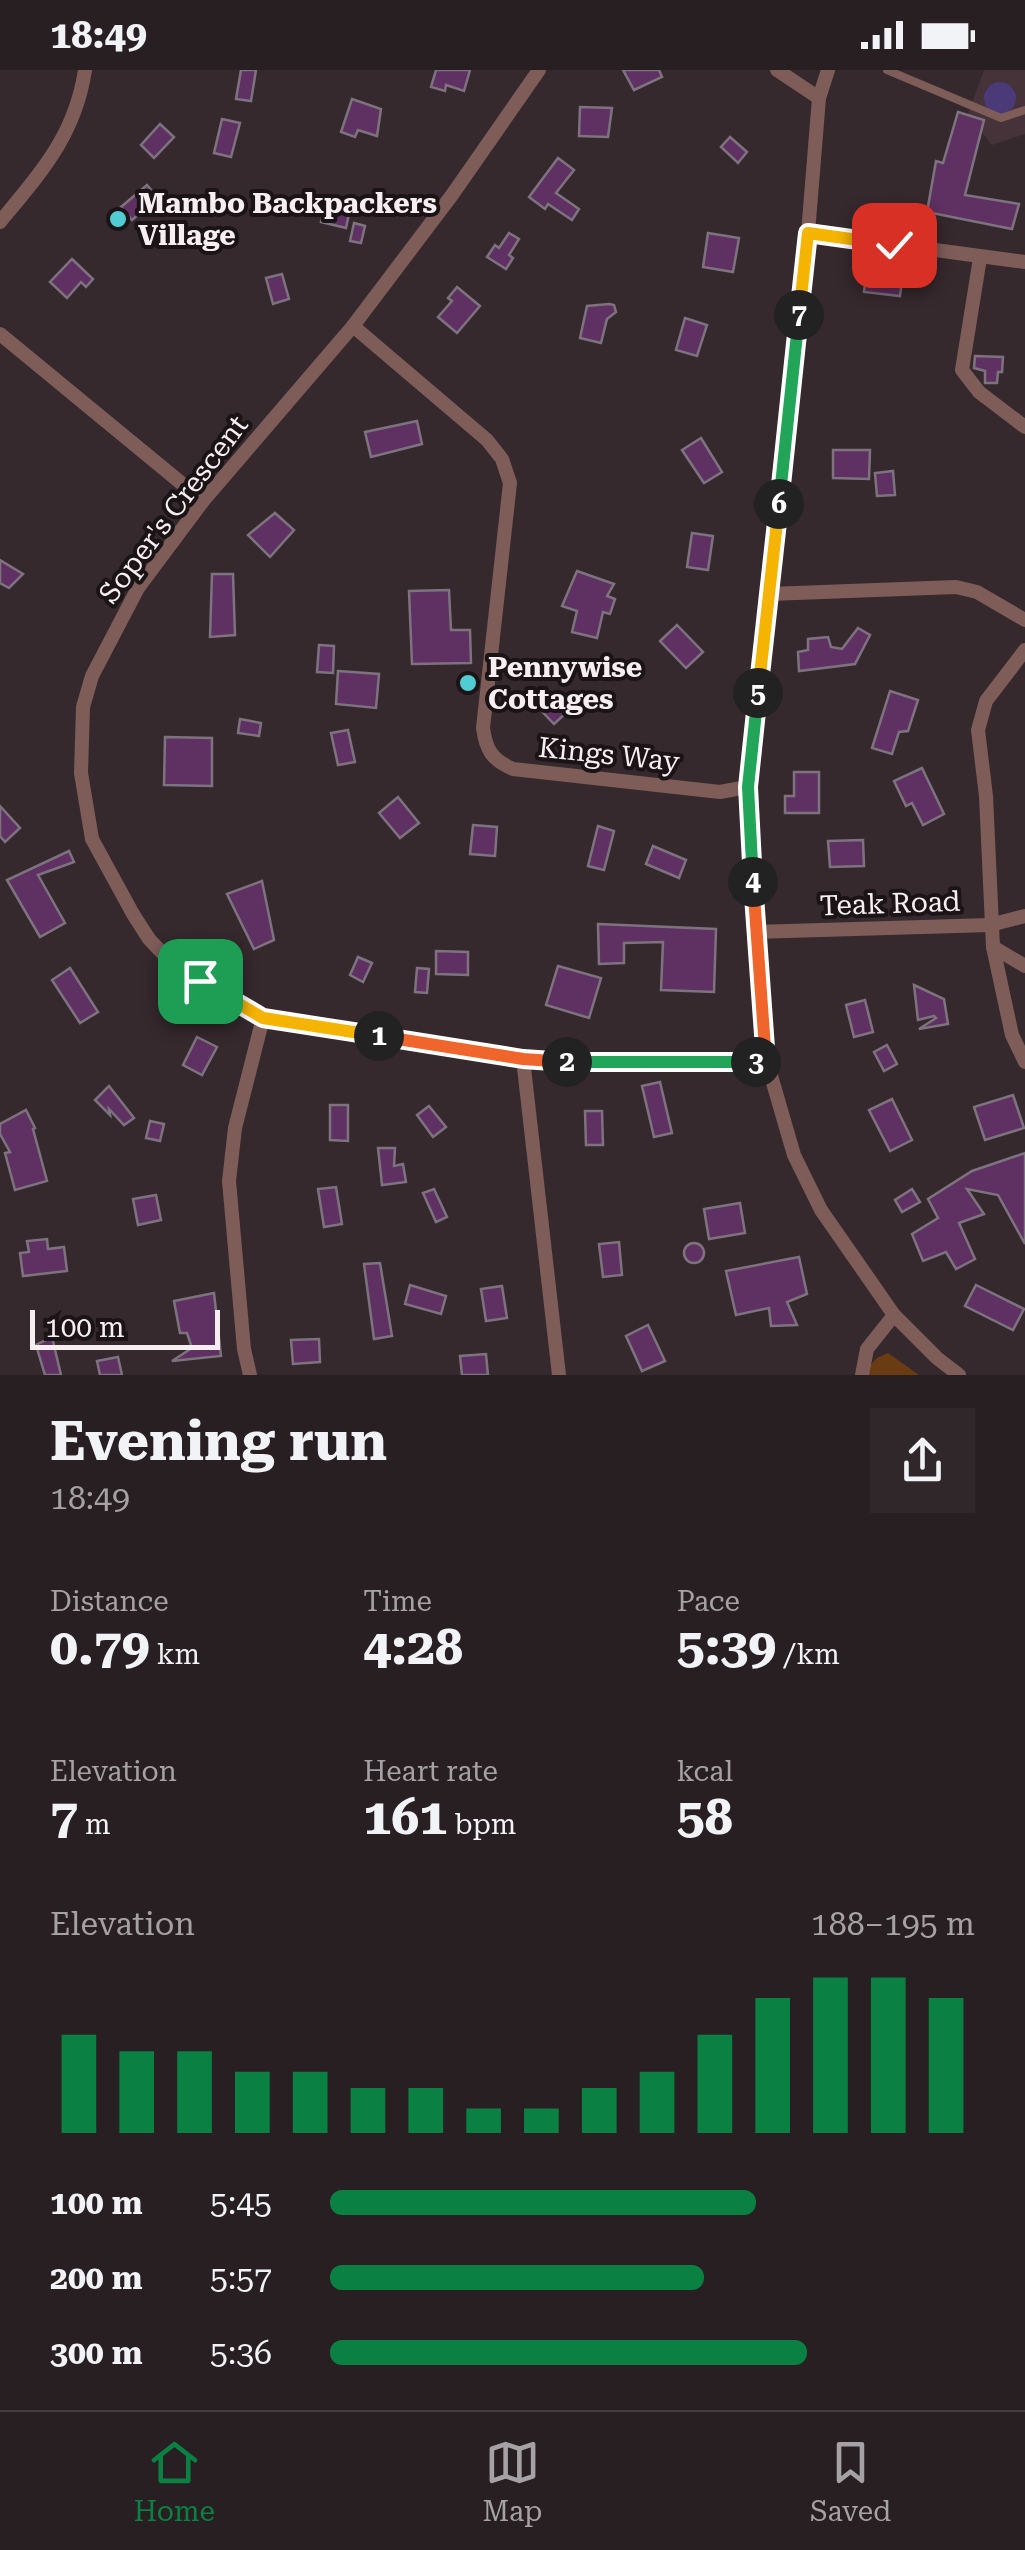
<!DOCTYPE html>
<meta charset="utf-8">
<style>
:root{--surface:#281f22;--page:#30272a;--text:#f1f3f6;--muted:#a5a2a5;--line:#443d40;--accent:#0b8043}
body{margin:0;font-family:"Roboto Serif",serif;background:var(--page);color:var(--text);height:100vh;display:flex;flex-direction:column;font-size:38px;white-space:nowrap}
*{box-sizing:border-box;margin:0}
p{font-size:32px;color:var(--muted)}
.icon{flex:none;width:55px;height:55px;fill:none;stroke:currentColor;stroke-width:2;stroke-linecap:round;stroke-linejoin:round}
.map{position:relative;height:1305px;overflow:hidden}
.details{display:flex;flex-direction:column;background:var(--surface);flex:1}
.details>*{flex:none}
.scale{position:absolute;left:30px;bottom:25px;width:190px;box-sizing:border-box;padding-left:10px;border:5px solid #f7eef1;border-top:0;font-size:28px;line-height:35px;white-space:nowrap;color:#f7eef1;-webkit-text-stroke:8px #1a1416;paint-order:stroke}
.pin{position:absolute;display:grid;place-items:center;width:85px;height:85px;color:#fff;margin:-42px;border-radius:20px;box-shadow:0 5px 15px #0006}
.km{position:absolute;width:50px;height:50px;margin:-25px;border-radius:50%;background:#222;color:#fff;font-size:28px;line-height:50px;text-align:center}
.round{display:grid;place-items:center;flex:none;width:105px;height:105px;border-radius:0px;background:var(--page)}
.headline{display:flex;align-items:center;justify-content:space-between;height:170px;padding:0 50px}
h1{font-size:55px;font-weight:700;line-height:75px}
.metrics{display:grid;grid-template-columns:repeat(3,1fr);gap:15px;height:170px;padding:10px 50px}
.metrics div{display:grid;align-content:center}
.metrics b{font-size:50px;font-weight:700}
.metrics small{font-size:28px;font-weight:400}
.metrics p{font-size:28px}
.chart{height:280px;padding:20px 50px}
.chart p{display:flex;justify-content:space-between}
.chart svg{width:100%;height:180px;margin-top:10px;stroke:var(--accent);stroke-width:6}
ul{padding:0 50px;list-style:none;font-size:32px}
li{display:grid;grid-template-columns:160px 120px 1fr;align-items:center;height:75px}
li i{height:25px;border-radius:12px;background:var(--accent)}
.status{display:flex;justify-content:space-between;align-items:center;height:70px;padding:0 50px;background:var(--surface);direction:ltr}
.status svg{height:28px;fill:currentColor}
.tab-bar{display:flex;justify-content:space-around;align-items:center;height:140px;border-top:2px solid var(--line);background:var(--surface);font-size:28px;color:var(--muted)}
.tab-bar a{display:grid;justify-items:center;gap:5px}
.tab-bar .active{color:var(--accent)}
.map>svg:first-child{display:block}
</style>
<div class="status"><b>18:49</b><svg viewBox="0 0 49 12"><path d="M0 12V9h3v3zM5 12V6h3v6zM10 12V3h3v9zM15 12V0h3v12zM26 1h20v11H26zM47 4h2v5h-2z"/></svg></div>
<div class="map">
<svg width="1025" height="1305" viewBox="0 0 1025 1305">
<rect width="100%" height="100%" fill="#36292e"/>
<!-- built -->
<path fill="#463239" d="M984 0H1025V64L992 75 968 44Z"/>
<!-- green -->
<path fill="#6a3c14" d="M888 1283 919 1305H867V1299L877 1288Z"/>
<!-- water -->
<circle fill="#4a3a77" cx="1000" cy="28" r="16"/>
<!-- building -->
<g fill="#5f3062" stroke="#7d737e" stroke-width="2.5">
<path d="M241 0H256L251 31 236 29Z"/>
<path d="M436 0H470L464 21 446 15 445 21 431 17Z"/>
<path d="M623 0H659L662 7 634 20Z"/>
<path d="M352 29 381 39 377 66 358 60 355 67 341 62Z"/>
<path d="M580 37 612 38 608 67 579 66Z"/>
<path d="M958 42 984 50 965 125 1019 134 1012 159 927 142 936 91 943 93Z"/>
<path d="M222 49 240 53 231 87 214 83Z"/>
<path d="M160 54 174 67 154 88 141 75Z"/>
<path d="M730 67 747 82 738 93 721 77Z"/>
<path d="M558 88 574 100 556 123 579 139 572 150 548 134 545 139 529 127Z"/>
<path d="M147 115 158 128 132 150 121 137Z"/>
<path d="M324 138 349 144 346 158 321 152Z"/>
<path d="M354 153 365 156 361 173 350 171Z"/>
<path d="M509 163 519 169 509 185 513 188 506 199 487 187 495 175 499 178Z"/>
<path d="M708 163 739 168 733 202 703 197Z"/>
<path d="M72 189 93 209 86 217 81 212 67 228 50 212Z"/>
<path d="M282 204 289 229 273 234 266 208Z"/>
<path d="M866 206 902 210 900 226 864 222Z"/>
<path d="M457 217 480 236 457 263 438 247 452 231 448 228Z"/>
<path d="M609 234 614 235 616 242 607 249 601 273 580 268 587 236Z"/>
<path d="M685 248 707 255 697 286 676 280Z"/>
<path d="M975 286 1003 287 1002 302H998L997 313H985V301L974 298Z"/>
<path d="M417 351 422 374 371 387 365 362Z"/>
<path d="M701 368 722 402 704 413 682 380Z"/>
<path d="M833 380H870L869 409 833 408Z"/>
<path d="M893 401 895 425 877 426 875 403Z"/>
<path d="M275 443 294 460 270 487 248 465Z"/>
<path d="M692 463 713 466 708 500 687 497Z"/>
<path d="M0 490 23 504 9 518 0 513Z"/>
<path d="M577 501 614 514 607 526 615 529 610 544 603 542 597 568 572 562 577 541 562 536Z"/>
<path d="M212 504H233L235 565 210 567Z"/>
<path d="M449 520 451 560H470L471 593 412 594 409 521Z"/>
<path d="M677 555 703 582 686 598 660 571Z"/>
<path d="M858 558 870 565 855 594 799 601 798 582 808 580V569L828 567 831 577 842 579Z"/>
<path d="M319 575 334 576 333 603 317 602Z"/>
<path d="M338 601 379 604 376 638 336 634Z"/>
<path d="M890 621 918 630 908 661 899 662 892 684 872 678Z"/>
<path d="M546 622 566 643 554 654 535 634Z"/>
<path d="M240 649 261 653 259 666 238 663Z"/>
<path d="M348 660 355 692 338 695 331 663Z"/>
<path d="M165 667 212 668V716L164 715Z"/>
<path d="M922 698 944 744 923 755 912 733 906 736 894 711Z"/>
<path d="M794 702H819V743H785V726H794Z"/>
<path d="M398 727 419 753 400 768 379 743Z"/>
<path d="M0 736 20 758 5 772 0 766Z"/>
<path d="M473 755 497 757 495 786 470 784Z"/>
<path d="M598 756 614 761 604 800 588 796Z"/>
<path d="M863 770 864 796 830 797 828 771Z"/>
<path d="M653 776 686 790 679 808 646 794Z"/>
<path d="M69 781 74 792 38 805 65 853 40 867 7 810Z"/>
<path d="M262 811 274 870 254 879 227 824Z"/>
<path d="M598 854 716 859 714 922 661 920 663 872 624 873V893L599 894Z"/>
<path d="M436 881 468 882V905L436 904Z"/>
<path d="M358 887 372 893 363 912 350 905Z"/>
<path d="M558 896 601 908 589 948 546 935Z"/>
<path d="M70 898 98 942 80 953 52 910Z"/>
<path d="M417 898 429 899 427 923 415 922Z"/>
<path d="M914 915 944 929 948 954 919 959 936 948 934 946 918 950Z"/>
<path d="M865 930 873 962 854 967 846 935Z"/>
<path d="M197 967 217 977 202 1005 183 995Z"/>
<path d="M887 975 897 994 884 1001 874 982Z"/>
<path d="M660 1012 672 1063 654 1067 642 1016Z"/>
<path d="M109 1016 134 1048 124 1055 109 1039 110 1045 95 1030Z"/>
<path d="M1013 1025 1024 1058 985 1070 974 1037Z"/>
<path d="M892 1029 912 1070 890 1081 869 1040Z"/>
<path d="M330 1035H348V1071L330 1070Z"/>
<path d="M429 1036 446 1057 433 1067 417 1045Z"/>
<path d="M26 1040 35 1058 33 1059 47 1111 15 1120 5 1083 10 1082 0 1064V1054Z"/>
<path d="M585 1041H602L603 1075H586Z"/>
<path d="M150 1051 164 1054 160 1071 146 1068Z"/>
<path d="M378 1078H395L394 1096 403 1094 406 1112 382 1115Z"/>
<path d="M1025 1083V1174L998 1125 967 1119 984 1144 959 1153 975 1189 956 1199 946 1182 923 1191 912 1164 938 1148 928 1129 972 1101Z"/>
<path d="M336 1117 342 1154 324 1157 318 1119Z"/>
<path d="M434 1119 447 1147 436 1152 423 1123Z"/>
<path d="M912 1119 920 1132 902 1142 895 1130Z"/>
<path d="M156 1125 161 1150 138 1155 133 1129Z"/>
<path d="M740 1133 745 1163 709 1169 704 1139Z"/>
<path d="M47 1169 48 1179 64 1177 67 1201 23 1206 20 1183 29 1182 27 1171Z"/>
<path d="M619 1172 622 1205 603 1207 599 1174Z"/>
<circle cx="694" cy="1183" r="10"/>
<path d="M799 1187 807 1224 787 1232 797 1255 771 1256 769 1238 736 1245 726 1201Z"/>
<path d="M380 1193 392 1266 374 1269 364 1194Z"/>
<path d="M410 1215 446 1226 441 1244 405 1234Z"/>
<path d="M976 1215 1024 1239 1013 1260 965 1236Z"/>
<path d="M502 1216 507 1248 486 1251 481 1219Z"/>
<path d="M214 1223 221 1286 172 1291 192 1278 187 1263H180L174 1231Z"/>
<path d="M648 1255 665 1291 642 1301 626 1266Z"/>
<path d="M52 1267 61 1305H45L36 1275Z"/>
<path d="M319 1269 320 1292 293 1294 291 1270Z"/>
<path d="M486 1284 488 1305H462L460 1286Z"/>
<path d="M118 1287 122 1305H100L97 1291Z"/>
</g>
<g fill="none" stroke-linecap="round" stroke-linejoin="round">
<!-- service -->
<path stroke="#7e5d59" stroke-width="8" d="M887 0 1001 48 1025 40"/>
<!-- minor -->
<g stroke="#7e5d59" stroke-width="14">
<path d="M539 0 452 125 353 256 203 431 138 518 92 606 83 637 81 703 92 769 133 844 149 869 168 889 263 948 523 989 618 995 767 992"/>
<path d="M777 0 819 28"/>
<path d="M828 0 819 28 808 163 747 717 767 992 794 1085 821 1140 894 1245 937 1288 959 1305"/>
<path d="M0 152C41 102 75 66 85 0"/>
<path d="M808 163 1025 192"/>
<path d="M980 188 962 300 979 322 1025 357"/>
<path d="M353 256 487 370 502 389 510 413 483 658C486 680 492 690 513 699L720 722 747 717"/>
<path d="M0 264 203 431"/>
<path d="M769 524 956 517 977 522 1025 550"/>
<path d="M1025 580 986 631 978 660 986 726 993 877 1012 965 1025 992"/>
<path d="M756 862 990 855 1025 846"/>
<path d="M993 877 1025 896"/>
<path d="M523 989 559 1305"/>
<path d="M250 1305 244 1279 229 1111 235 1058 263 948"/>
<path d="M862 1305 867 1279 894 1245"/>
</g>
</g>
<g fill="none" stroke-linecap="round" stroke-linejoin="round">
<defs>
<path id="split-1" d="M200 911 263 948 379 966"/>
<path id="split-2" d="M379 966 523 989 567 992"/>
<path id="split-3" d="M567 992H756"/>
<path id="split-4" d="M753 812 766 992H756"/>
<path id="split-5" d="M753 812 748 717 758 623"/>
<path id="split-6" d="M758 623 779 434"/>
<path id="split-7" d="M779 434 799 245"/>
<path id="split-8" d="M799 245 808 163 894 175"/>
</defs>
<!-- split-1 casing -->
<use href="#split-1" stroke="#fff" stroke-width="20"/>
<!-- split-2 casing -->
<use href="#split-2" stroke="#fff" stroke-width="20"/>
<!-- split-3 casing -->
<use href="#split-3" stroke="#fff" stroke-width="20"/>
<!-- split-4 casing -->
<use href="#split-4" stroke="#fff" stroke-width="20"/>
<!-- split-5 casing -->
<use href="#split-5" stroke="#fff" stroke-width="20"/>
<!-- split-6 casing -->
<use href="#split-6" stroke="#fff" stroke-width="20"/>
<!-- split-7 casing -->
<use href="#split-7" stroke="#fff" stroke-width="20"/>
<!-- split-8 casing -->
<use href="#split-8" stroke="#fff" stroke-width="20"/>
<!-- split-1 -->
<use href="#split-1" stroke="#f5b400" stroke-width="12"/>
<!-- split-2 -->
<use href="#split-2" stroke="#f0652b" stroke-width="12"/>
<!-- split-3 -->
<use href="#split-3" stroke="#22a559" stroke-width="12"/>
<!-- split-4 -->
<use href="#split-4" stroke="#f0652b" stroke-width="12"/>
<!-- split-5 -->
<use href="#split-5" stroke="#22a559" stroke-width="12"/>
<!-- split-6 -->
<use href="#split-6" stroke="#f5b400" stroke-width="12"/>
<!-- split-7 -->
<use href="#split-7" stroke="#22a559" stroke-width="12"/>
<!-- split-8 -->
<use href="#split-8" stroke="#f5b400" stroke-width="12"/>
</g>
<!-- markers -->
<g fill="#51ccd3" stroke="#1a1416" stroke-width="4">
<circle cx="118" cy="149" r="10"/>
<circle cx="468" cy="613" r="10"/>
</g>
<g text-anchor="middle" stroke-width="8" stroke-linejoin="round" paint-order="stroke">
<!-- poi labels -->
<g font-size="28" font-weight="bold" fill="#f7eef1" stroke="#1a1416" text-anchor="start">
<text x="138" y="143">Mambo Backpackers<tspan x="138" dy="32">Village</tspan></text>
<text x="488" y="607">Pennywise<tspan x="488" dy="32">Cottages</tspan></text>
</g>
<!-- street labels -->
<g font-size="28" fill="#f7eef1" stroke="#1a1416">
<text transform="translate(173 439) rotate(-53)" y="10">Soper's Crescent</text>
<text transform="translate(609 684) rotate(6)" y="10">Kings Way</text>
<text transform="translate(890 833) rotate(-2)" y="10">Teak Road</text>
</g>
</g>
</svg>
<div class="scale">100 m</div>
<div class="pin" style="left:200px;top:911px;background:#1e9e55"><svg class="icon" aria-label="arrive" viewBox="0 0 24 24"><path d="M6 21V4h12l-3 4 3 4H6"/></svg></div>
<div class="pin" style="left:894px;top:175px;background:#d93025"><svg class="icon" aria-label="check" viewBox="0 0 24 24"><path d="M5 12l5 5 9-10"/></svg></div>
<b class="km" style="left:379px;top:966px">1</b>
<b class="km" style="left:567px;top:992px">2</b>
<b class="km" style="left:756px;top:992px">3</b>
<b class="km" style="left:753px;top:812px">4</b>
<b class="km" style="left:758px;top:623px">5</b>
<b class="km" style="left:779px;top:434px">6</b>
<b class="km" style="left:799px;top:245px">7</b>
</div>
<section class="details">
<div class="headline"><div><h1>Evening run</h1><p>18:49</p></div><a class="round"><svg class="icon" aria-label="share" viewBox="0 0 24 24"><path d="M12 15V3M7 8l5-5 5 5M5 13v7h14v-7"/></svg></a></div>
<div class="metrics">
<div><p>Distance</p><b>0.79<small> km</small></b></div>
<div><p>Time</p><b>4:28</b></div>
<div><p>Pace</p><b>5:39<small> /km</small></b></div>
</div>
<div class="metrics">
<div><p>Elevation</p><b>7<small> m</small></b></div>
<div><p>Heart rate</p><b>161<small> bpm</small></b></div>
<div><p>kcal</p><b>58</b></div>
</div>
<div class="chart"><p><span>Elevation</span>188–195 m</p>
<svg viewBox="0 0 160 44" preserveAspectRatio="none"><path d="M5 44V20M15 44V24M25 44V24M35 44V29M45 44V29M55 44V33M65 44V33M75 44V38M85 44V38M95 44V33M105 44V29M115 44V20M125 44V11M135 44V6M145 44V6M155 44V11"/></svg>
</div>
<ul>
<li><b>100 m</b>5:45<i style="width:66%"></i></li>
<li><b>200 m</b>5:57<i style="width:58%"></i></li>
<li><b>300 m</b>5:36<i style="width:74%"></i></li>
</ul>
</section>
<nav class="tab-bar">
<a class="active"><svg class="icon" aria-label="home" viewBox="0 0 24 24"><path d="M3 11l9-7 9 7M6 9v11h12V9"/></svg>Home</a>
<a><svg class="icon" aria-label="map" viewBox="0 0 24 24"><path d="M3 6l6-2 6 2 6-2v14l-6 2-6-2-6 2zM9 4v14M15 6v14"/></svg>Map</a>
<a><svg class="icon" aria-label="saved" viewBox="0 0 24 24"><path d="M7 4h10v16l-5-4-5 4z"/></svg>Saved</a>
</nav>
